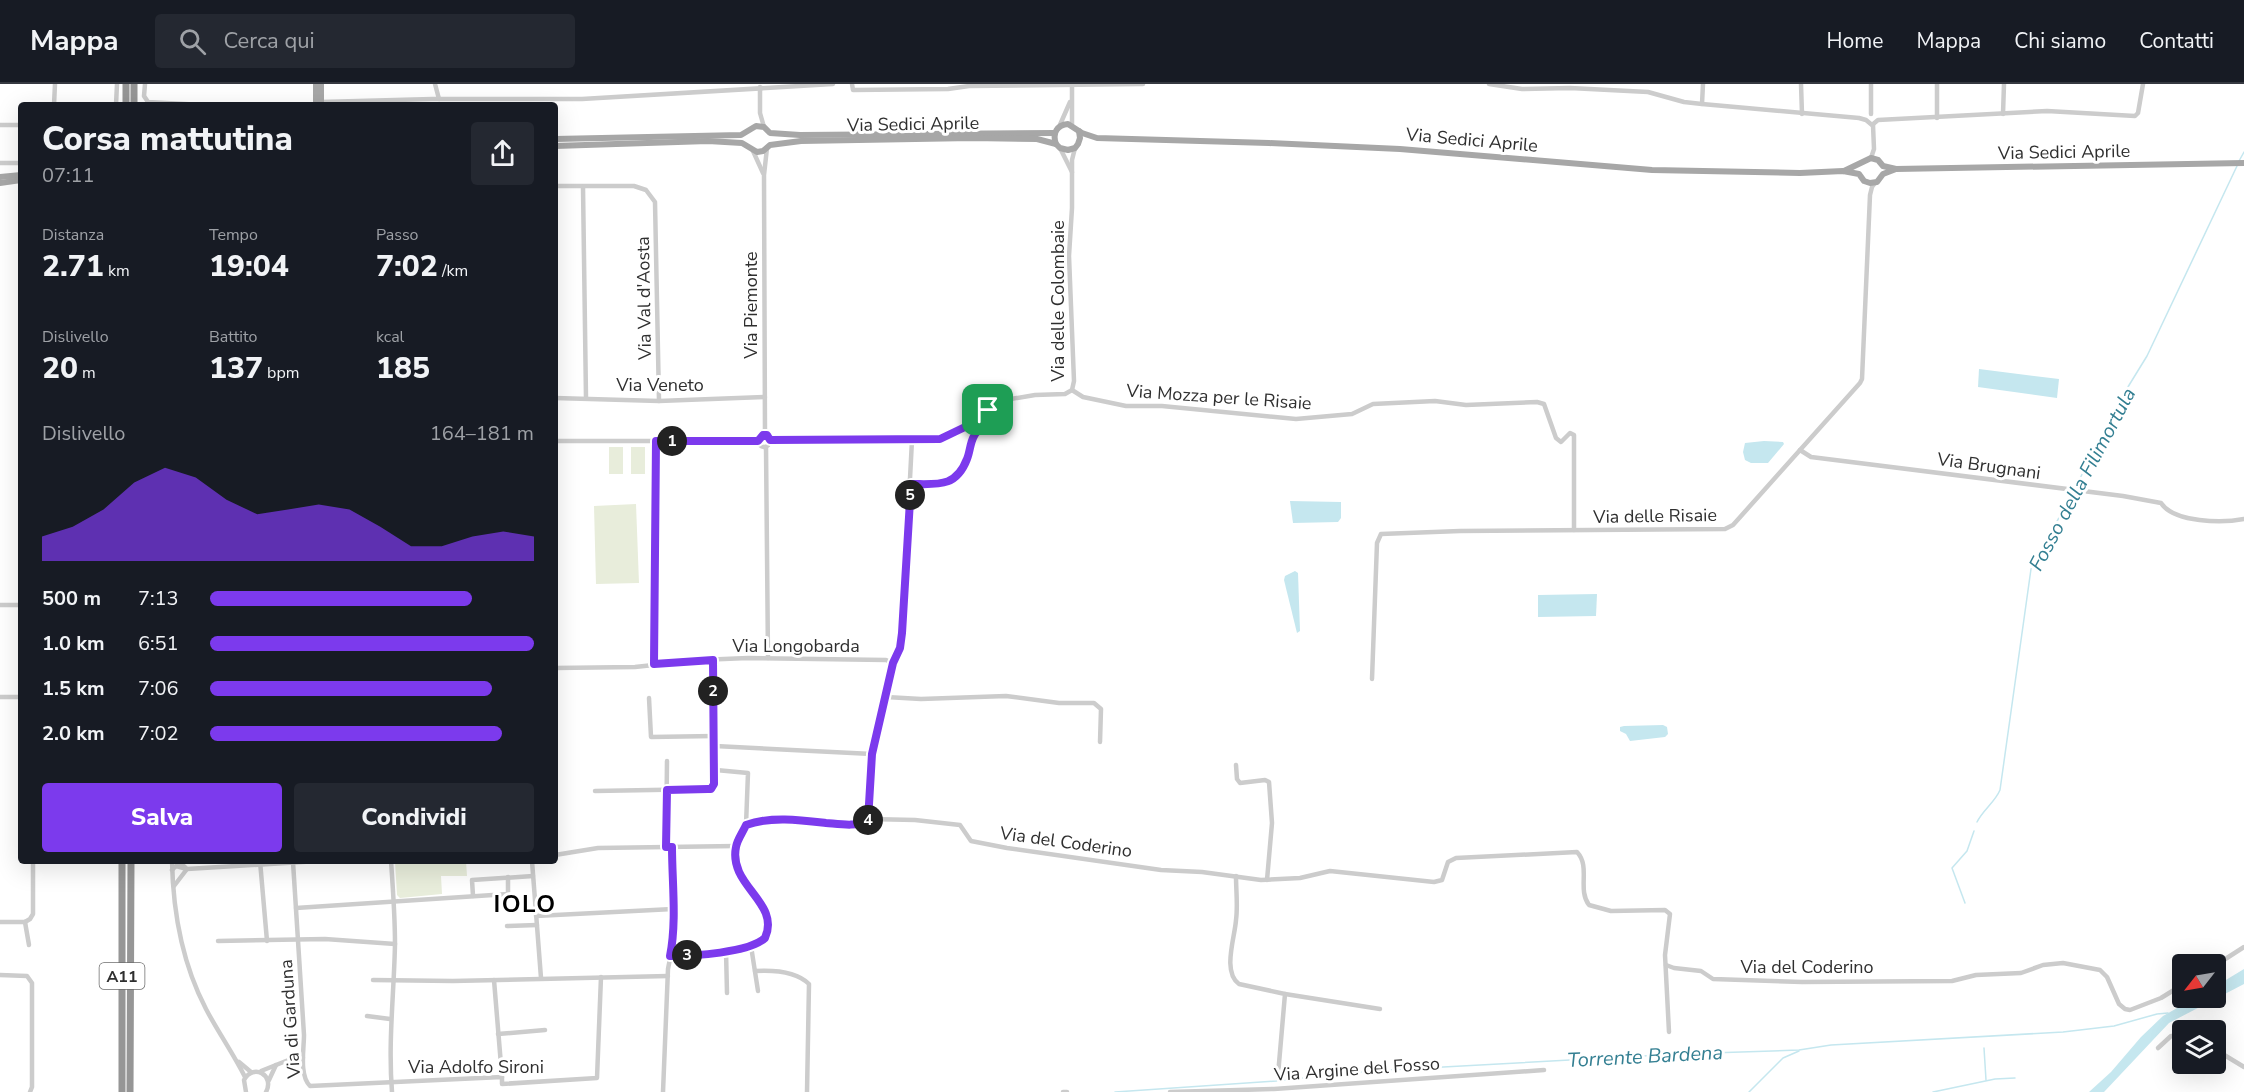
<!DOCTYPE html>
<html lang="it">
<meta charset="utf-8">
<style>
:root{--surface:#171b24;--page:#242831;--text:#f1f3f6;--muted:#9ea1a6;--line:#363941;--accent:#7c3aed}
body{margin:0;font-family:"Nunito Sans",sans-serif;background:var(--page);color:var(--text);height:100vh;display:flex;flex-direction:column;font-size:22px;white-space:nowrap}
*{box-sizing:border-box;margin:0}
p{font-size:20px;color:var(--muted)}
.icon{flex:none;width:33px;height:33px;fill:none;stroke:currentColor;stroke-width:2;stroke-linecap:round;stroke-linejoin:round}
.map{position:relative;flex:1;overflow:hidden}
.side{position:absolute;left:18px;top:18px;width:540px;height:762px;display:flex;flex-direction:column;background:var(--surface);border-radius:6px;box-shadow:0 6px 24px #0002}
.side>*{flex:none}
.needle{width:39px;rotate:239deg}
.tools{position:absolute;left:2172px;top:870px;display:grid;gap:12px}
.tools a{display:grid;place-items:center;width:54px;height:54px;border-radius:6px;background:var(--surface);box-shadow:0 6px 24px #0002;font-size:30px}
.pin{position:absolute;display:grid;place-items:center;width:51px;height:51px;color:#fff;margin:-26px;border-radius:12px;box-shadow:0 3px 9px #0006}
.km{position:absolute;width:30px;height:30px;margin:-15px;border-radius:50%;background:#222;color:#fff;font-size:16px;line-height:30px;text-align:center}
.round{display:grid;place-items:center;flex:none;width:63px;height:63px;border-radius:6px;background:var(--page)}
.headline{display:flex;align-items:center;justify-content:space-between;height:102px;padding:0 24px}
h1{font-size:33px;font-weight:800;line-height:45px}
.figures{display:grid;grid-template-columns:repeat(3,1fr);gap:9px;height:102px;padding:6px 24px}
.figures div{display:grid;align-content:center}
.figures b{font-size:30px;font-weight:800}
.figures small{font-size:16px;font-weight:400}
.figures p{font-size:16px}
.chart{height:168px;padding:12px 24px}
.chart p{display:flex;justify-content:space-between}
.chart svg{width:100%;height:108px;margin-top:6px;fill:var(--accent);opacity:.7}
.action{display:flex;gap:12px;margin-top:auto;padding:12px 24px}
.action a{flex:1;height:69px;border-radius:6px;background:var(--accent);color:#fff;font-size:24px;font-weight:800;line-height:69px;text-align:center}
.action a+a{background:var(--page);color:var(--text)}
ul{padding:0 24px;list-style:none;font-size:20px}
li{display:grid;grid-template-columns:96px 72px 1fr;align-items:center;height:45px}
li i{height:15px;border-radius:8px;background:var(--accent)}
header{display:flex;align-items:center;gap:36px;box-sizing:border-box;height:84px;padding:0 30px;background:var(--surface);border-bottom:2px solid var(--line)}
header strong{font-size:28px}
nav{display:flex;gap:33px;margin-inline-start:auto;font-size:21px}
.search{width:420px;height:54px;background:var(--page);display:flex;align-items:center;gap:15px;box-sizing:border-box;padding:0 21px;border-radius:6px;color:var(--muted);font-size:22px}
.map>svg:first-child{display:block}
</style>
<header>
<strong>Mappa</strong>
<div class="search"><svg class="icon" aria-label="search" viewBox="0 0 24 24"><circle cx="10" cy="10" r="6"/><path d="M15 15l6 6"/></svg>Cerca qui</div>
<nav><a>Home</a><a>Mappa</a><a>Chi siamo</a><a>Contatti</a></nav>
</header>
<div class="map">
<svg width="2244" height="1008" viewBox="0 0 2244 1008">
<rect width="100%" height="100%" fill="#fff"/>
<!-- green -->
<g fill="#e8eddb">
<rect x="609" y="363" width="14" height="27"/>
<rect x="631" y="363" width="14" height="27"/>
<path d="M636 420 639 499 596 500 594 422Z"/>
<path d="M395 777H466L467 792H441L442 810 400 814 397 811Z"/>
</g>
<!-- water -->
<g fill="#c5e7ef">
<path d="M1979 285 2059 295 2057 314 1978 303Z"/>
<path d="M1764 357 1783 358 1784 360 1768 379H1751L1745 376 1743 368 1745 359Z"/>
<path d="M1290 417 1341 418V434L1338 438 1293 439Z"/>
<path d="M1295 487 1298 489 1300 547 1297 549 1284 496 1285 492Z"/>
<path d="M1597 510 1596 532 1538 533V511Z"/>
<path d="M1663 641 1667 643 1668 650 1665 653 1630 657 1626 650 1620 647V643L1624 642Z"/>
<path d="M2244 885V900L2169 939 2104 1008H2089L2111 988 2141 953 2163 932 2195 914H2216V902Z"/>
</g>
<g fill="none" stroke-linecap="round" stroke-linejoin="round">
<!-- stream -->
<g stroke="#c5e7ef" stroke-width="1.5">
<path d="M2239 77 2244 68"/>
<path d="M2075 404 2123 311 2147 272 2237 82"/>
<path d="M1977 738C1983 726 1995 718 2000 706L2031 485 2073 408"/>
<path d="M1965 819 1952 784 1967 767 1974 747"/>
<path d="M1984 964 1986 996"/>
<path d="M1115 1008 1276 997 1370 987 1679 970 1799 966 1831 961 2063 948 2114 942 2157 930 2168 929"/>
<path d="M1749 1008 1783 974 1799 967"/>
<path d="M1933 1008 1995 995 2015 994"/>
</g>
<!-- minor -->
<g stroke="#ccc" stroke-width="4.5">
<path d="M145 0 144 12 148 18 203 21"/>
<path d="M435 0 439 15"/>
<path d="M852 0 853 6 948 5 969 2 1143 0"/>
<path d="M1072 0V41"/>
<path d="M1489 0 1522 5 1570 4 1648 8 1684 18 1702 20 1859 34 1866 36 1872 41 1878 36 2047 27 2135 32 2138 29 2143 0"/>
<path d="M1801 0 1802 30"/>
<path d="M1871 0V30"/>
<path d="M760 3V29L764 43"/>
<path d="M321 18 432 15H582L833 0"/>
<path d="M1702 20 1703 0"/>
<path d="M54 21 55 0"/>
<path d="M116 21 117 0"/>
<path d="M2003 30 2004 0"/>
<path d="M1937 34V0"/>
<path d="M0 41H21"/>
<path d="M1059 43 1070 18"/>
<path d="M1060 64 1072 88"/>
<path d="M753 67 763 89"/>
<path d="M1871 74 1874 65 1873 41"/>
<path d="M0 79H21"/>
<path d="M555 102H634L646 106 655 118 659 317"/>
<path d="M583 103 586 314"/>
<path d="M1072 306 1083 313 1126 322H1162L1296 335 1352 330 1373 320 1435 317 1466 321 1537 318 1544 320 1556 354 1561 358 1570 349 1574 351V446"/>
<path d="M555 314 659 317 765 313"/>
<circle cx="764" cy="357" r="6"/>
<path d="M765 351 764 91 767 64"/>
<path d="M770 356 940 355 979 333 999 317 1035 311 1065 310 1072 306 1074 297 1069 172 1072 124V76L1075 64"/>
<path d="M555 357H758"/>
<path d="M766 363 768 574"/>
<path d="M1800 366 1811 373 2123 412 2161 419C2174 439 2223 439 2244 435"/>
<path d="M911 400C937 400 955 404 967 375 970 368 970 359 974 352 977 344 987 343 991 335L988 326"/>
<path d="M0 521H21"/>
<path d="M654 580 656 357"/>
<path d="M555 584 635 583 700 576 748 574 886 576 893 579"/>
<path d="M1372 595 1377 459 1381 450 1460 447 1725 445 1733 441 1860 299 1862 295 1870 111 1872 103 1875 99"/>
<path d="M0 613H21"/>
<path d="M886 613 921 615 1006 612 1059 619H1094L1101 625 1100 658"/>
<path d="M649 614 651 653 714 652"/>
<path d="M715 662 872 670"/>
<path d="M1236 681 1237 695 1240 699 1265 696 1269 698 1272 739 1267 796"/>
<path d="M716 686 748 689 746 741"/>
<path d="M595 707 708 705 713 703 716 686 713 575"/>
<path d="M869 735 915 736 960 741 971 757 1007 764 1161 786 1202 788 1261 796 1300 794 1330 787 1434 798 1442 796 1448 778 1456 774 1577 768C1591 783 1577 805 1589 821L1611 827 1665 826 1670 830 1665 871 1669 948"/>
<path d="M869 735V705L872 670 902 549 912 356"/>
<path d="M746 741 770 737 862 740 869 735"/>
<path d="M666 763 667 677"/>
<path d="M555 771 598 764 736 762"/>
<path d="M172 777C173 828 182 879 206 925 218 948 233 969 245 993"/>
<path d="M177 777 185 783"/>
<path d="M260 777 267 857"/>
<path d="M391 777C393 805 395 832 395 860 394 910 388 958 392 1008"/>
<path d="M532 777 541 894"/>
<path d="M293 778 304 951C304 965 299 991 310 1002L502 993V1000L597 994 601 893"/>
<path d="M172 786 176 782 187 785 318 777"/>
<path d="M1236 792C1236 807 1238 822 1236 836 1235 853 1222 888 1239 900L1285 910 1278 991"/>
<path d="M174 802 187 785"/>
<path d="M473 812 472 796 533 792"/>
<path d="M296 824 508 810V793"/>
<path d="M536 832 673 825"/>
<path d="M0 838H25"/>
<path d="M25 838 30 835 33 830V777"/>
<path d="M25 838 29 861"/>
<path d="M507 842 537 841"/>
<path d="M218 857 325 855 395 860"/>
<path d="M751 862 758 907"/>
<path d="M726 867 727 909"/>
<path d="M670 872C688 872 755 867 765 854 770 848 769 834 766 827 764 821 757 814 752 809 743 797 732 778 736 762 738 755 743 748 746 741"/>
<path d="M1666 881 1674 884 1701 887 1713 895 1802 898 1952 897 1976 891 2021 889 2043 881 2063 879 2100 886 2107 893 2119 920 2125 925 2130 926 2161 914 2182 901"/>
<path d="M2216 881 2244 863"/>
<path d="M755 887C772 886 796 887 809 900L807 1008"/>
<path d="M0 891 27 892 32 899V1003L30 1008"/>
<path d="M373 896 453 897 668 892"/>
<path d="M494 896 502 993"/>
<path d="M1285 910 1380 925"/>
<path d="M367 932 390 935"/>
<path d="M498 950 545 946"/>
<path d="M2158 964 2171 952H2182"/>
<path d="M2216 966 2244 983"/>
<path d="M239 978 251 988"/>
<path d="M261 987 291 975 303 974"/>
<path d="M269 996 276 981"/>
<path d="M246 1008 244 996C253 979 275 991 266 1008"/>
<path d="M663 1008 668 885 673 859 671 763"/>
<path d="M1063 1008H1067"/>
<path d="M1170 1008 1274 1005 1544 986"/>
</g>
<!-- major -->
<g stroke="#a7a7a7" stroke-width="6">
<path d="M316 0V21"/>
<path d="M321 21V0"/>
<path d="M555 55 741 51 756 42 764 43 770 49 800 51 1055 49"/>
<path d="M1056 60C1052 49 1057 41 1068 40L1082 49 1097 54 1269 59 1400 65 1652 86 1800 89 1843 87 1859 90 1864 97 1870 99 1877 98 1883 90 1896 85"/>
<path d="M555 62 708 57 742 59 757 68 763 67 770 61 801 57 972 54 1037 55 1056 60 1060 64 1068 66 1075 64 1078 60 1080 54 1079 47"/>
<path d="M1844 87 1871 74 1878 76 1883 82 1896 85 2244 79"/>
<path d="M0 93 21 91"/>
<path d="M0 99 21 96"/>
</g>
<!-- highway -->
<g stroke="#969696" stroke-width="7">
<path d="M126 21V0"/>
<path d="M134 21V0"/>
<path d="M122 1008V777"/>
<path d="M130 1008 131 777"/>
</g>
</g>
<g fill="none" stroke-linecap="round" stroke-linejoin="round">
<defs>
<path id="route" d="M988 326 991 335C987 343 977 344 974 352 970 359 970 368 967 375 956 404 937 400 911 400L902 549 900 564 893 579 872 670 868 737C856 743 839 740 826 739 801 736 770 732 746 741 743 748 737 756 736 763 728 802 781 818 765 854 749 869 693 872 670 872 677 837 672 798 672 763H666L667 706 708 705H711L714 700 713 576 654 580 656 357H758L763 351H767L770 356 940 355 965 343Z"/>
</defs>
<!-- route casing -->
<use href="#route" stroke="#fff" stroke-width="12"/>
<!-- route -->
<use href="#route" stroke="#7c3aed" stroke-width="8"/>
</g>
<g text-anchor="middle" stroke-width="6" stroke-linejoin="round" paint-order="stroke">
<!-- shield labels -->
<rect fill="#fff" stroke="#6d6d6d" stroke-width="1.5" x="99.5" y="879" width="45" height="26" rx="4.5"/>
<g font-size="16" font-weight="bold" fill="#2f2f2f">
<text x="122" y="898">A11</text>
</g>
<!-- street labels -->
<g font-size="18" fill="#2f2f2f" stroke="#fff">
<text transform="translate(913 40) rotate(-1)" y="6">Via Sedici Aprile</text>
<text transform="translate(1472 56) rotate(5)" y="6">Via Sedici Aprile</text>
<text transform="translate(2064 68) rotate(-1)" y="6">Via Sedici Aprile</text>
<text transform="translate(644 214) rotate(-91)" y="6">Via Val d'Aosta</text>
<text transform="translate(1058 217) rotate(-90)" y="6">Via delle Colombaie</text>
<text transform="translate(751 221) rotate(-90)" y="6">Via Piemonte</text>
<text x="660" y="307">Via Veneto</text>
<text transform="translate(1219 313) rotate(4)" y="6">Via Mozza per le Risaie</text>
<text transform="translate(1989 382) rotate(8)" y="6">Via Brugnani</text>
<text transform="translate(1655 432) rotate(-1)" y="6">Via delle Risaie</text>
<text x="796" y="568">Via Longobarda</text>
<text transform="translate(1066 758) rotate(8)" y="6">Via del Coderino</text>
<text x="1807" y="889">Via del Coderino</text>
<text transform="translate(290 935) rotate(-94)" y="6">Via di Garduna</text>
<text x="476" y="989">Via Adolfo Sironi</text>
<text transform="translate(1357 985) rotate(-4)" y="6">Via Argine del Fosso</text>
</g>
<!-- water labels -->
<g font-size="20" font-style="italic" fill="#337f92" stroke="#fff">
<text transform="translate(2082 395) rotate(-62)" y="7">Fosso della Filimortula</text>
<text transform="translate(1645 972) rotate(-3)" y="7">Torrente Bardena</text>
</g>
<!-- district labels -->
<g font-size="24" font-weight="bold" letter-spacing="1.5" fill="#000" stroke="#fff">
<text x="525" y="828">IOLO</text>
</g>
</g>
</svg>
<div class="tools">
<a><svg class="needle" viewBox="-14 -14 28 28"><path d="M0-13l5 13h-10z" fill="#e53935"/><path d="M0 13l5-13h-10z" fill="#9ea1a6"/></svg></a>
<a><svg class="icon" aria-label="layers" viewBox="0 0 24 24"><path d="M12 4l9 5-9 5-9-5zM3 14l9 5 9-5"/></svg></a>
</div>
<div class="pin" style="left:988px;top:326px;background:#1e9e55"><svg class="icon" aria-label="arrive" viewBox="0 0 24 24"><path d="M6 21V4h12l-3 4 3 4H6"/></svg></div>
<b class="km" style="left:672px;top:357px">1</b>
<b class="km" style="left:713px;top:607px">2</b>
<b class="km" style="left:687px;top:871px">3</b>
<b class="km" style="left:868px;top:736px">4</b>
<b class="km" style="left:910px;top:411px">5</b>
<section class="side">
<div class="headline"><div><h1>Corsa mattutina</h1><p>07:11</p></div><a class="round"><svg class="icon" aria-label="share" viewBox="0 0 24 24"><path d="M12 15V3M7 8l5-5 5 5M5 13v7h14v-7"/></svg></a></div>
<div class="figures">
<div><p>Distanza</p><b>2.71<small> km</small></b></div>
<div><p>Tempo</p><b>19:04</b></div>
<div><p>Passo</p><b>7:02<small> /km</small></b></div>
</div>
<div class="figures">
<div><p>Dislivello</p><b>20<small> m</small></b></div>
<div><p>Battito</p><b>137<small> bpm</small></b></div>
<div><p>kcal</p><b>185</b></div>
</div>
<div class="chart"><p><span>Dislivello</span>164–181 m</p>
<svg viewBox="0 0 160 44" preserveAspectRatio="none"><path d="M0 44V34L10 30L20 23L30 12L40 6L50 10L60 19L70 25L80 23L90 21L100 23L110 30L120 38L130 38L140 34L150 32L160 34V44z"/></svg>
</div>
<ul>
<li><b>500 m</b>7:13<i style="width:81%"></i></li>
<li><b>1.0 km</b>6:51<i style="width:100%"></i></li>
<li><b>1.5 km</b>7:06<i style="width:87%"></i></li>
<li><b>2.0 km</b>7:02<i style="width:90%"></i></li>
</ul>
<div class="action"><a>Salva</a><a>Condividi</a></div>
</section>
</div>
